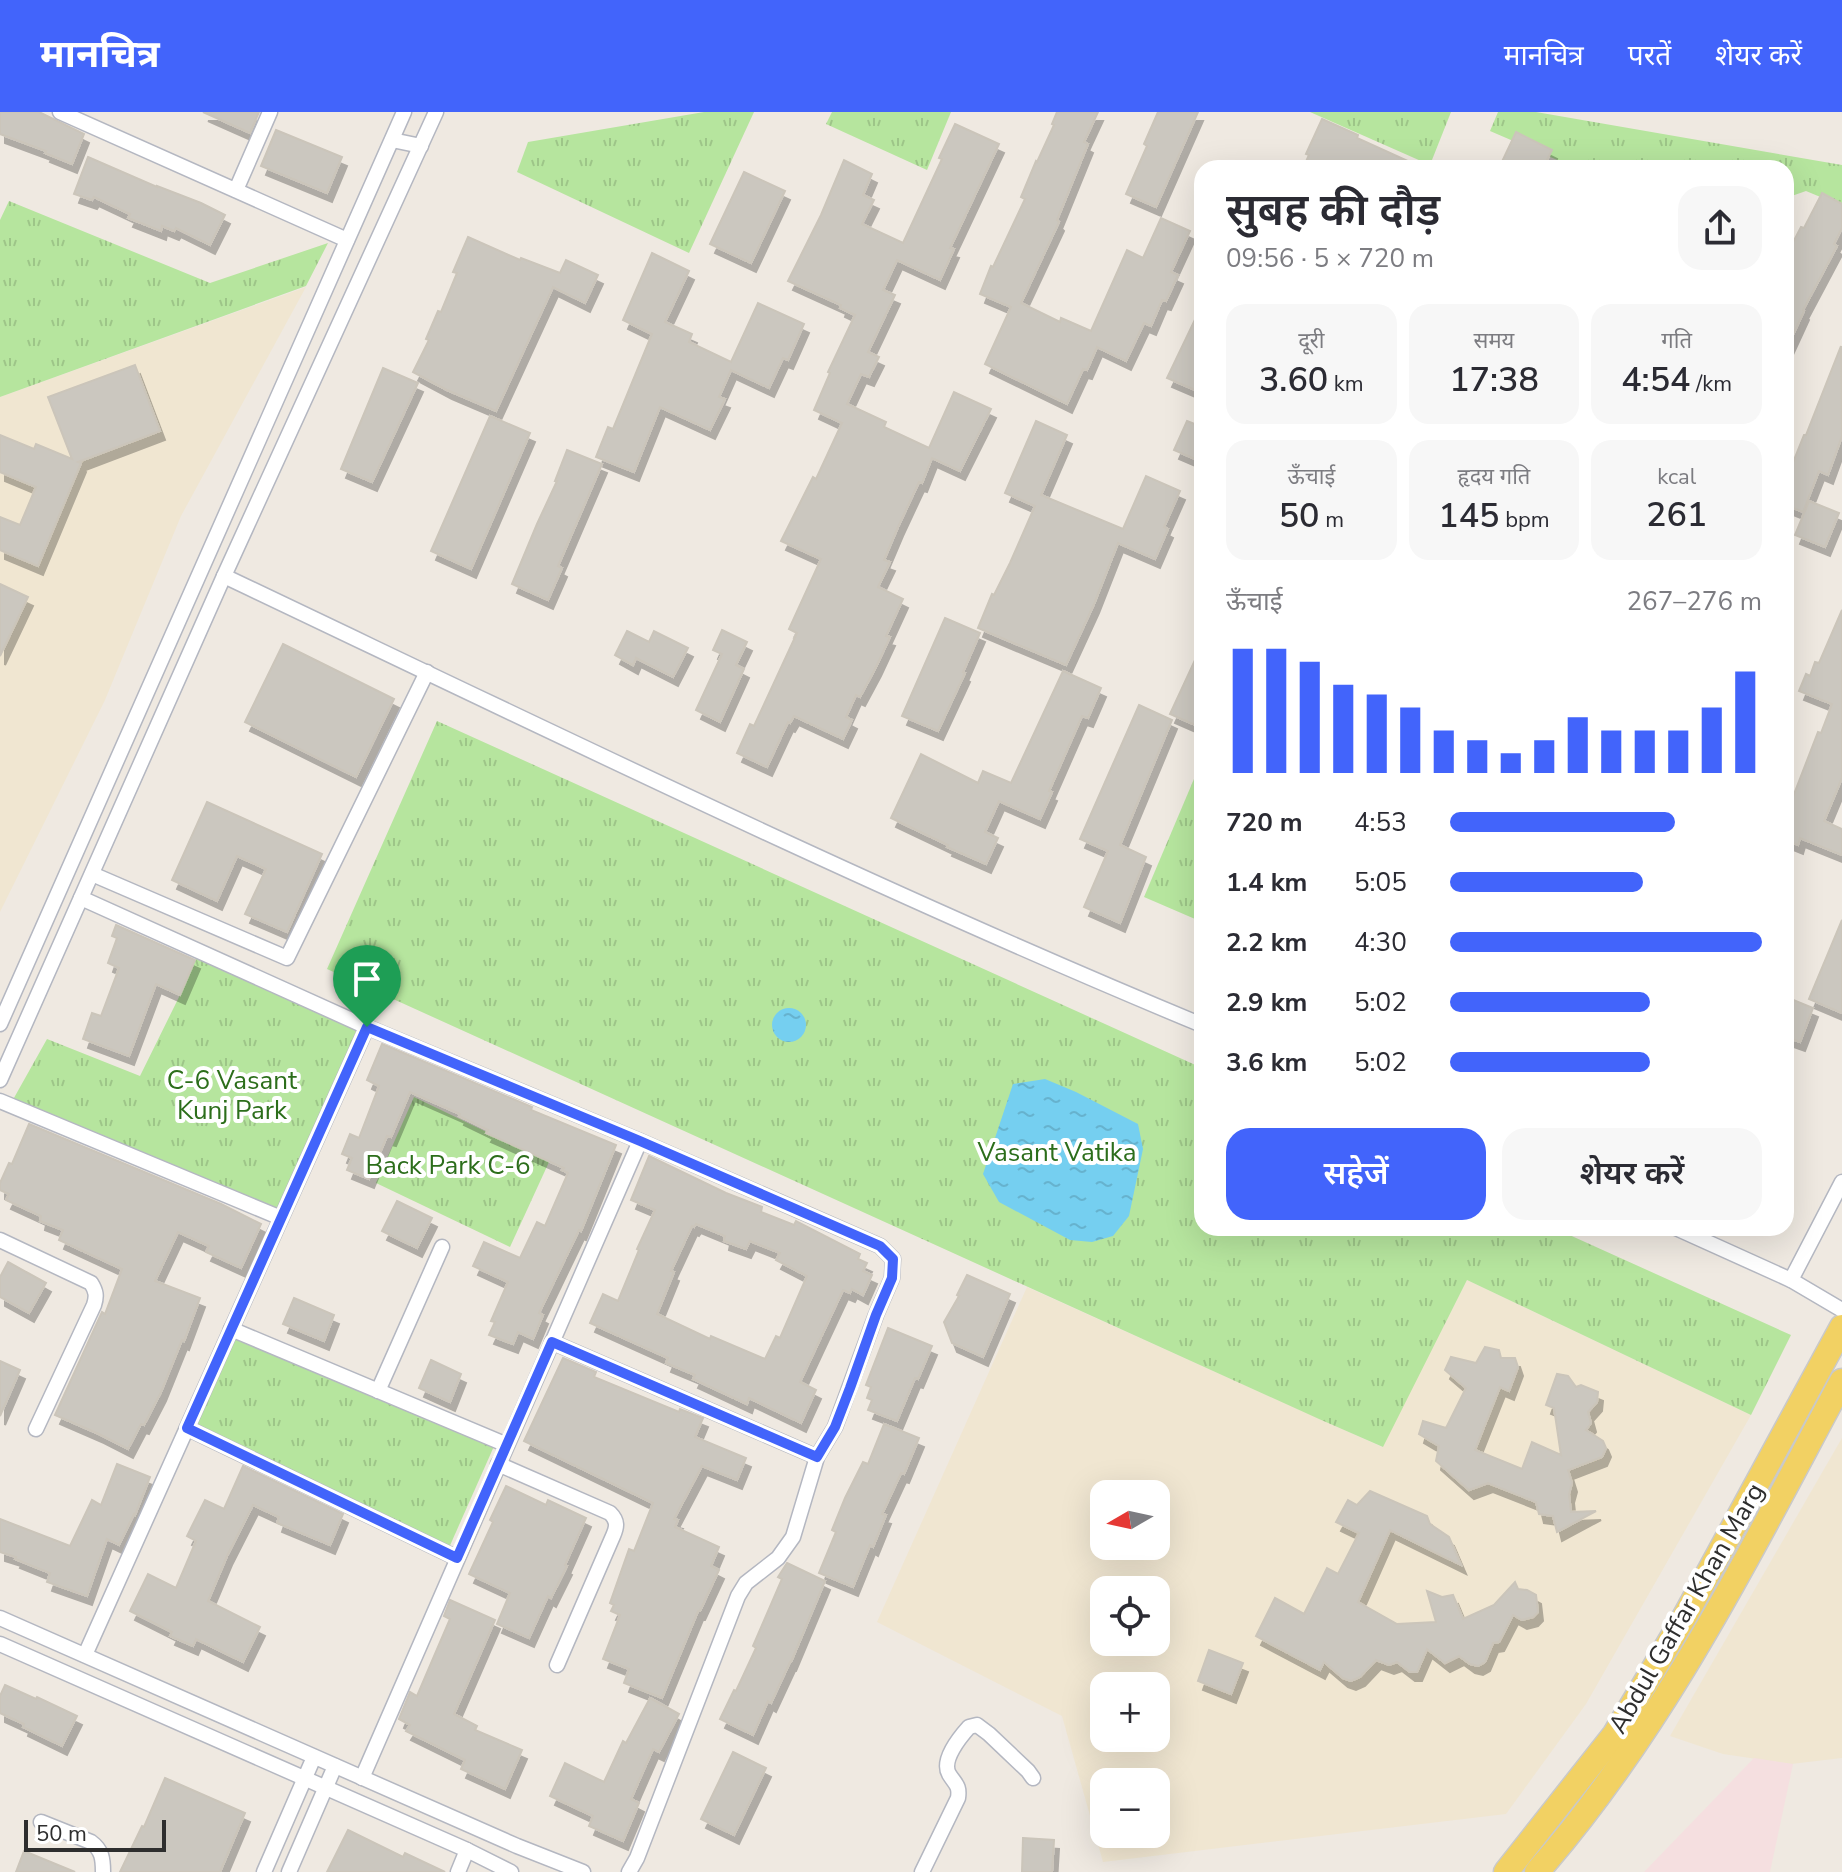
<!DOCTYPE html>
<html lang="hi">
<meta charset="utf-8">
<style>
:root{--surface:#fff;--page:#f7f7f7;--text:#2b2b33;--muted:#7c7c81;--accent:#4264fb}
body{margin:0;font-family:"Nunito Sans","Noto Sans Devanagari",sans-serif;background:var(--page);color:var(--text);height:100vh;display:flex;flex-direction:column;font-size:30px;white-space:nowrap}
*{box-sizing:border-box;margin:0}
p{font-size:26px;color:var(--muted)}
.icon{flex:none;width:44px;height:44px;fill:none;stroke:currentColor;stroke-width:2;stroke-linecap:round;stroke-linejoin:round}
.map{position:relative;flex:1;overflow:hidden}
.sheet{position:absolute;left:1194px;top:48px;width:600px;height:1076px;display:flex;flex-direction:column;background:var(--surface);border-radius:24px;box-shadow:0 8px 32px #0002}
.sheet>*{flex:none}
.needle{width:52px;rotate:261deg}
.buttons{position:absolute;left:1090px;top:1368px;display:grid;gap:16px}
.buttons a{display:grid;place-items:center;width:80px;height:80px;border-radius:16px;background:var(--surface);box-shadow:0 8px 32px #0002;font-size:40px}
.scale{position:absolute;left:24px;bottom:20px;width:142px;box-sizing:border-box;padding-left:8px;border:4px solid #2e2e2e;border-top:0;font-size:22px;line-height:28px;white-space:nowrap;color:#2e2e2e;-webkit-text-stroke:6px #fff;paint-order:stroke}
.pin{position:absolute;display:grid;place-items:center;width:68px;height:68px;color:#fff;margin:-82px -34px;border-radius:50% 50% 50% 0;rotate:-45deg;box-shadow:0 0 8px #0007}
.pin .icon{rotate:45deg}
.round{display:grid;place-items:center;flex:none;width:84px;height:84px;border-radius:24px;background:var(--page)}
.headline{display:flex;align-items:center;justify-content:space-between;height:136px;padding:0 32px}
h1{font-size:44px;font-weight:600;line-height:60px}
.metrics{display:grid;grid-template-columns:repeat(3,1fr);gap:12px;height:136px;padding:8px 32px}
.metrics div{display:grid;align-content:center;border-radius:20px;background:var(--page);text-align:center}
.metrics b{font-size:34px;font-weight:600}
.metrics small{font-size:22px;font-weight:400}
.metrics p{font-size:22px}
.chart{height:224px;padding:16px 32px}
.chart p{display:flex;justify-content:space-between}
.chart svg{width:100%;height:144px;margin-top:8px;stroke:var(--accent);stroke-width:6}
.action{display:flex;gap:16px;margin-top:auto;padding:16px 32px}
.action a{flex:1;height:92px;border-radius:24px;background:var(--accent);color:#fff;font-size:32px;font-weight:600;line-height:92px;text-align:center}
.action a+a{background:var(--page);color:var(--text)}
ul{padding:0 32px;list-style:none;font-size:26px}
li{display:grid;grid-template-columns:128px 96px 1fr;align-items:center;height:60px}
li i{height:20px;border-radius:10px;background:var(--accent)}
header{display:flex;align-items:center;gap:48px;box-sizing:border-box;height:112px;padding:0 40px;background:var(--accent);color:#fff}
header strong{font-size:38px}
nav{display:flex;gap:44px;margin-inline-start:auto;font-size:28px}
.map>svg:first-child{display:block}
</style>
<header>
<strong>मानचित्र</strong>
<nav><a>मानचित्र</a><a>परतें</a><a>शेयर करें</a></nav>
</header>
<div class="map">
<svg width="1842" height="1760" viewBox="0 0 1842 1760">
<defs>
<pattern id="park-tufts" width="24" height="20" patternUnits="userSpaceOnUse" patternTransform="scale(2)"><rect width="24" height="20" fill="#b6e59e"/><path d="M3 7l-1-3M5 7V3M7 7l1-3M15 17l-1-3M17 17v-4M19 17l1-3" fill="none" stroke="#9dc588"/></pattern>
<pattern id="water-ripples" width="26" height="14" patternUnits="userSpaceOnUse" patternTransform="scale(2)"><rect width="26" height="14" fill="#75cff0"/><path d="M2 4q2-2 4 0t4 0M15 11q2-2 4 0t4 0" fill="none" stroke="#66b2ce"/></pattern>
<filter id="shadow"><feDropShadow dx="5" dy="9" stdDeviation="0" flood-color="#0004"/></filter>
</defs>
<rect width="100%" height="100%" fill="#efe9e1"/>
<!-- education -->
<g fill="#f0e6d1" fill-rule="evenodd">
<path d="M306 175 181 404 105 588 0 800V285Z"/>
<path d="M1467 1168 1751 1303 1586 1592 1506 1702 1103 1750 1062 1604 877 1510 1027 1175 1382 1335ZM1104 1382H1156V1434H1104ZM1104 1478H1156V1530H1104ZM1104 1574H1156V1626H1104ZM1104 1670H1156V1722H1104Z"/>
<path d="M1842 1326V1646L1791 1652 1723 1642 1670 1624Z"/>
</g>
<!-- medical -->
<path fill="#f5dfe0" d="M1754 1646 1793 1652 1770 1760H1644Z"/>
<!-- park -->
<g fill="url(#park-tufts)">
<path d="M704 0H754L689 141 517 60 528 30Z"/>
<path d="M832 0H951L927 58 826 12Z"/>
<path d="M1310 0H1451L1430 53Z"/>
<path d="M1498 0H1536L1842 53V94L1806 79 1786 86V56H1576L1490 19Z"/>
<path d="M9 89 210 171 328 131 306 174 0 285V108Z"/>
<path d="M437 609 1202 956V1116H1554L1791 1223 1751 1303 1467 1168 1383 1335 1319 1307 327 857Z"/>
<path d="M1202 648V810L1144 785Z"/>
<path d="M199 840 359 912 281 1106 10 993 47 927 140 964 180 883Z"/>
<path d="M414 985 549 1050 510 1135 376 1071Z"/>
<path d="M231 1217 495 1332 448 1438 187 1316Z"/>
</g>
<!-- water -->
<g fill="url(#water-ripples)">
<circle cx="789" cy="913" r="17"/>
<path d="M1045 967 1076 980 1138 1012 1143 1037 1129 1104 1113 1124 1092 1130 1070 1128 999 1090 983 1062 1013 972Z"/>
</g>
<!-- building -->
<g fill="#cbc7bf" stroke="#cbc5ba" stroke-width="2" fill-rule="evenodd" filter="url(#shadow)">
<path d="M0 0H39L84 22 72 52 45 41 46 39 0 22Z"/>
<path d="M203 0H259L250 21Z"/>
<path d="M1057 0H1098L1084 30 1088 32 1057 108 1059 110 1021 191 1060 210 1061 206 1091 219 1127 138 1143 146 1161 106 1190 119 1171 160 1178 163 1166 189 1162 188 1151 214 1144 211 1126 249 1097 235 1087 258 1083 257 1067 292 985 252 1011 195 980 182 991 154 993 155 1025 87 1021 85 1036 49 1037 50 1054 13 1052 12Z"/>
<path d="M1158 0H1198L1156 95 1126 82 1147 34 1144 32Z"/>
<path d="M1322 7 1358 23 1357 26 1423 56H1303L1309 43 1306 42Z"/>
<path d="M955 12 999 32 950 136 954 137 940 168 897 148 883 178 895 183 868 240 879 245 869 265 861 262 847 292 886 310 884 315 929 336 954 280 991 297 960 359 932 346 922 371 919 370 898 415 884 448 890 450 878 475 903 487 886 524 890 525 876 555 860 585 856 583 846 605 852 608 843 627 794 604 790 611 788 610 767 655 737 641 750 612 754 614 797 521 789 517 821 447 781 429 813 365 816 367 842 311 814 298 830 261 828 260 855 203 840 196 841 193 788 169 821 103 844 48 872 62 863 83 874 88 862 112 903 131 942 47 939 46Z"/>
<path d="M276 18 342 45 327 81 261 54Z"/>
<path d="M1516 20 1552 38 1543 56H1499Z"/>
<path d="M88 45 157 75V74L201 91 225 103 210 133 176 116 174 119 162 114 161 119 128 106 130 102 94 85 92 88 74 82Z"/>
<path d="M744 60 785 79 751 151 710 132Z"/>
<path d="M1822 81 1842 92V116L1834 132 1837 134 1803 198 1804 199 1786 238V144L1801 115 1804 116Z"/>
<path d="M468 125 520 148 521 146 560 161 566 148 598 163 585 191 553 175 496 299 447 278 413 260 429 228 426 227 438 199 441 200 457 161 453 160Z"/>
<path d="M652 141 689 159 665 210 692 222 689 230 731 250 758 191 804 212 788 248 783 246 769 276 731 258 719 285 725 287 710 318 660 295 634 360 596 345 608 315 613 317 652 222 623 208Z"/>
<path d="M1202 193V281L1167 266Z"/>
<path d="M1841 234 1842 324 1828 363 1819 359 1803 400 1786 393V356L1790 358 1804 323H1806Z"/>
<path d="M135 253 160 319 78 350 81 351 38 454 0 438V405L20 413 36 375 0 360V323L34 337 36 332 72 347 48 285Z"/>
<path d="M383 256 418 271 372 370 341 357Z"/>
<path d="M490 304 530 321 471 457 431 439Z"/>
<path d="M1036 309 1067 323 1041 383 1123 417 1146 364 1180 379 1164 415 1168 417 1155 447 1118 431 1094 492 1066 553 978 516 992 482 994 483 1010 451 1035 394 1005 381Z"/>
<path d="M1187 309 1202 315V350L1174 338Z"/>
<path d="M567 338 602 352 558 454 562 456 548 488 512 472 537 412 557 369H555Z"/>
<path d="M1809 389 1839 401 1825 435 1795 423Z"/>
<path d="M0 472 28 485 0 544Z"/>
<path d="M1842 498V666L1824 709 1842 717V743L1800 726 1798 733 1786 728V703L1818 620 1821 621 1832 592 1799 579 1806 562 1810 564 1815 550 1819 551Z"/>
<path d="M945 506 980 521 963 560 965 561 938 619 902 604Z"/>
<path d="M722 518 747 530 736 553 744 557 720 610 696 598 722 542 713 538Z"/>
<path d="M627 519 649 530 654 519 688 536 673 565 636 546 633 553 615 543Z"/>
<path d="M283 532 394 587 356 665 245 610Z"/>
<path d="M1202 533V616L1170 602Z"/>
<path d="M1063 559 1101 576 1088 606 1082 604 1049 679 1052 680 1040 707 999 689 985 720 998 726 986 752 947 735 948 733 891 706 921 642 978 671 983 659 1011 671Z"/>
<path d="M1139 593 1172 608 1120 733 1146 745 1120 811 1084 795 1108 739 1080 727Z"/>
<path d="M207 690 322 742 287 820 245 802 266 757 237 744 217 789 172 768Z"/>
<path d="M1842 808V901L1809 887Z"/>
<path d="M116 813 195 848 180 883 156 872 129 944 83 927 92 901 101 904 119 856 108 851 117 826 112 824Z"/>
<path d="M1786 885 1813 896 1800 930 1786 925Z"/>
<path d="M382 932 532 995 531 998 616 1033 581 1119 579 1118 539 1201 543 1203 533 1227 518 1220 513 1232 489 1223 495 1210 491 1209 508 1170 473 1154 484 1130 520 1146 537 1110 545 1114 568 1061 562 1058 564 1056 486 1021 488 1018 459 1004 460 1002 410 980 391 1025 387 1024 369 1067 347 1058 352 1046 342 1042 350 1022 359 1026 379 974 367 968Z"/>
<path d="M29 1012 221 1092 261 1112 241 1156 206 1140 209 1134 178 1120 155 1169 200 1186 184 1229 182 1228 161 1280 144 1313 141 1312 128 1337 99 1322 55 1303 102 1200 105 1202 122 1157 59 1128 63 1118 40 1109 41 1104 6 1088 9 1082 0 1078V1071L9 1051 12 1052Z"/>
<path d="M649 1044 726 1081 762 1095 761 1100 794 1113 796 1109 860 1142 858 1147 867 1151 863 1159 872 1163 863 1183 852 1177 850 1181 843 1178 800 1270 816 1278 801 1311 749 1286 747 1292 693 1267 695 1263 666 1251 668 1246 590 1211 603 1182 618 1189 639 1138 637 1137 655 1098 631 1088ZM696 1112 725 1124 724 1129 746 1137 750 1129 780 1141 776 1148 807 1164 780 1226 776 1224 765 1247 711 1224 710 1227 657 1202 674 1160 671 1159 692 1114 694 1115Z"/>
<path d="M397 1089 432 1106 417 1136 382 1119Z"/>
<path d="M8 1150 46 1171 29 1201 0 1185V1165Z"/>
<path d="M967 1163 1010 1182 983 1245 952 1231 944 1210 959 1184 957 1183Z"/>
<path d="M294 1186 334 1203 324 1229 283 1212Z"/>
<path d="M888 1216 932 1234 918 1267 915 1266 897 1309 868 1298 872 1288 867 1286 871 1275 866 1273Z"/>
<path d="M1485 1235 1499 1238 1501 1246H1515L1518 1255 1509 1279 1500 1275 1475 1338 1522 1357 1532 1330 1561 1343 1554 1296 1546 1293 1557 1262 1568 1264 1576 1275 1581 1273 1598 1280 1597 1290 1588 1300 1591 1311 1586 1318 1603 1329 1606 1336 1602 1345 1568 1358 1572 1371 1569 1382 1571 1400 1596 1399 1557 1420 1553 1404 1539 1402 1536 1390 1488 1371 1469 1378 1436 1349 1439 1334 1419 1322 1423 1309 1446 1316 1466 1276 1445 1258 1451 1245 1476 1251Z"/>
<path d="M563 1246 596 1260 594 1265 679 1300 680 1297 703 1306 695 1325 746 1346 737 1368 702 1354 674 1407 678 1408 675 1415 719 1435 711 1454 719 1458 700 1499H698L662 1586 624 1571 629 1557 603 1547 620 1503 611 1499 614 1493 610 1491 629 1437 634 1439 653 1391 524 1329Z"/>
<path d="M431 1248 461 1262 450 1290 419 1276Z"/>
<path d="M0 1249 20 1258 0 1304Z"/>
<path d="M884 1312 919 1326 904 1362 901 1361 882 1402 886 1403 873 1435 870 1433 853 1475 819 1461 836 1420 832 1418 845 1386 863 1350 868 1352Z"/>
<path d="M117 1352 150 1365 135 1403 134 1402 119 1433 107 1427 87 1484 47 1470 50 1461 15 1447 16 1445 0 1440V1407L70 1434 92 1388 101 1393Z"/>
<path d="M243 1354 343 1402 330 1433 277 1411 279 1405 253 1393 227 1444 208 1489 260 1515 243 1550 196 1527 193 1534 170 1524 172 1520 130 1499 148 1462 176 1476 196 1429 187 1424 205 1388 224 1397Z"/>
<path d="M506 1374 546 1393 548 1388 586 1406 565 1453 567 1454 551 1486 548 1484 529 1526 497 1512 510 1481 469 1462 493 1410 490 1408Z"/>
<path d="M1370 1379 1427 1404 1430 1412 1449 1425 1461 1453 1390 1418 1358 1490 1397 1512 1436 1510 1427 1479 1442 1485 1453 1483 1463 1507 1494 1493 1515 1470 1518 1477 1527 1478 1536 1483 1538 1500 1533 1505 1522 1508 1513 1503 1499 1530 1493 1531 1485 1550 1478 1554 1470 1552 1459 1544 1445 1551 1427 1537 1417 1560H1410L1397 1550 1389 1553 1376 1548 1360 1565 1351 1569 1343 1566 1324 1550 1320 1558 1256 1524 1275 1486 1304 1502 1327 1456 1338 1462 1359 1421 1336 1410 1348 1388 1357 1393Z"/>
<path d="M787 1451 825 1469 791 1550H790L771 1591 768 1589 753 1623 720 1607 734 1578 736 1579 756 1536 753 1534 782 1467 778 1465Z"/>
<path d="M450 1488 495 1508 454 1602 477 1614 475 1618 522 1638 505 1677 461 1657 465 1648 406 1619 410 1613 399 1607 410 1580 417 1584 450 1507 444 1504Z"/>
<path d="M1209 1538 1243 1551 1231 1582 1198 1569Z"/>
<path d="M5 1573 36 1587 37 1585 77 1604 62 1634 23 1615 24 1612 0 1601V1584Z"/>
<path d="M650 1586 679 1602 659 1640 653 1637 631 1687 639 1691 623 1729 589 1714 593 1704 550 1684 565 1651 604 1670 623 1629 626 1631Z"/>
<path d="M733 1640 766 1656 734 1723 701 1707Z"/>
<path d="M165 1666 245 1701 220 1760H120L142 1714 144 1715Z"/>
<path d="M348 1718 403 1745 405 1741 445 1760H327Z"/>
<path d="M1023 1726 1054 1728 1052 1760H1022Z"/>
<path d="M24 1739 75 1760H16Z"/>
</g>
<g fill="none" stroke-linecap="round" stroke-linejoin="round">
<defs>
<g id="street">
<path d="M60 0 347 128"/>
<path d="M392 28 421 34"/>
<path d="M236 78 270 0"/>
<path d="M224 464C548 618 871 776 1202 913"/>
<path d="M92 762 287 846 427 560"/>
<path d="M81 786 367 915 640 1029 880 1134 893 1147 892 1166 876 1203 835 1315 817 1345 793 1425 778 1446 746 1471 738 1484 637 1746 629 1760"/>
<path d="M0 912 404 0"/>
<path d="M0 968 224 464 436 0"/>
<path d="M0 989 281 1106"/>
<path d="M1676 1116 1791 1168 1842 1198"/>
<path d="M0 1128 91 1171C96 1179 97 1184 94 1193L36 1317"/>
<path d="M1791 1168 1842 1070"/>
<path d="M231 1217 507 1333"/>
<path d="M552 1230 817 1345"/>
<path d="M378 1279 442 1135"/>
<path d="M187 1316 457 1446"/>
<path d="M498 1352 610 1401C618 1409 617 1415 613 1424L557 1553"/>
<path d="M0 1506 517 1734 583 1760"/>
<path d="M0 1532 467 1738 511 1760"/>
<path d="M85 1543 367 915"/>
<path d="M362 1666 640 1029"/>
<path d="M41 1710 91 1730C102 1738 103 1747 103 1760"/>
<path d="M264 1760 314 1645"/>
<path d="M289 1760 335 1654"/>
<path d="M458 1760 467 1738"/>
<path d="M922 1760 958 1686C960 1673 955 1672 949 1662 941 1648 960 1625 969 1615L977 1613 989 1622 1028 1659 1033 1666"/>
</g>
<g id="primary">
<path d="M1506 1760 1615 1622 1685 1504 1842 1215"/>
<path d="M1537 1760C1665 1614 1751 1438 1842 1269"/>
</g>
</defs>
<!-- street casing -->
<use href="#street" stroke="#b4b7c1" stroke-width="17"/>
<!-- primary casing -->
<use href="#primary" stroke="#c9c9c9" stroke-width="27"/>
<!-- street -->
<use href="#street" stroke="#fff" stroke-width="14"/>
<!-- primary -->
<use href="#primary" stroke="#f2d163" stroke-width="24"/>
</g>
<g fill="none" stroke-linecap="round" stroke-linejoin="round">
<defs>
<path id="route" d="M367 915 640 1029 880 1134 893 1147 892 1166 876 1203 850 1276 835 1315 817 1345 552 1230 457 1446 187 1316Z"/>
</defs>
<!-- route casing -->
<use href="#route" stroke="#fff" stroke-width="16"/>
<!-- route -->
<use href="#route" stroke="#4264fb" stroke-width="10"/>
</g>
<g text-anchor="middle" stroke-width="8" stroke-linejoin="round" paint-order="stroke">
<!-- park labels -->
<g font-size="26" fill="#2c6e1b" stroke="#fff">
<text x="232" y="977">C-6 Vasant<tspan x="232" dy="30">Kunj Park</tspan></text>
<text x="1057" y="1049">Vasant Vatika</text>
<text x="448" y="1062">Back Park C-6</text>
</g>
<!-- street labels -->
<g font-size="26" fill="#2e2e2e" stroke="#fff">
<text transform="translate(1686 1496) rotate(-60)" y="9">Abdul Gaffar Khan Marg</text>
</g>
</g>
</svg>
<div class="buttons">
<a><svg class="needle" viewBox="-14 -14 28 28"><path d="M0-13l5 13h-10z" fill="#e53935"/><path d="M0 13l5-13h-10z" fill="#7c7c81"/></svg></a>
<a><svg class="icon" aria-label="locate" viewBox="0 0 24 24"><circle cx="12" cy="12" r="6"/><path d="M12 2v4M12 18v4M2 12h4M18 12h4"/></svg></a>
<a>+</a>
<a>−</a>
</div>
<div class="scale">50 m</div>
<div class="pin" style="left:367px;top:915px;background:#1e9e55"><svg class="icon" aria-label="arrive" viewBox="0 0 24 24"><path d="M6 21V4h12l-3 4 3 4H6"/></svg></div>
<section class="sheet">
<div class="headline"><div><h1>सुबह की दौड़</h1><p>09:56 · 5 × 720 m</p></div><a class="round"><svg class="icon" aria-label="share" viewBox="0 0 24 24"><path d="M12 15V3M7 8l5-5 5 5M5 13v7h14v-7"/></svg></a></div>
<div class="metrics">
<div><p>दूरी</p><b>3.60<small> km</small></b></div>
<div><p>समय</p><b>17:38</b></div>
<div><p>गति</p><b>4:54<small> /km</small></b></div>
</div>
<div class="metrics">
<div><p>ऊँचाई</p><b>50<small> m</small></b></div>
<div><p>हृदय गति</p><b>145<small> bpm</small></b></div>
<div><p>kcal</p><b>261</b></div>
</div>
<div class="chart"><p><span>ऊँचाई</span>267–276 m</p>
<svg viewBox="0 0 160 44" preserveAspectRatio="none"><path d="M5 44V6M15 44V6M25 44V10M35 44V17M45 44V20M55 44V24M65 44V31M75 44V34M85 44V38M95 44V34M105 44V27M115 44V31M125 44V31M135 44V31M145 44V24M155 44V13"/></svg>
</div>
<ul>
<li><b>720 m</b>4:53<i style="width:72%"></i></li>
<li><b>1.4 km</b>5:05<i style="width:62%"></i></li>
<li><b>2.2 km</b>4:30<i style="width:100%"></i></li>
<li><b>2.9 km</b>5:02<i style="width:64%"></i></li>
<li><b>3.6 km</b>5:02<i style="width:64%"></i></li>
</ul>
<div class="action"><a>सहेजें</a><a>शेयर करें</a></div>
</section>
</div>
